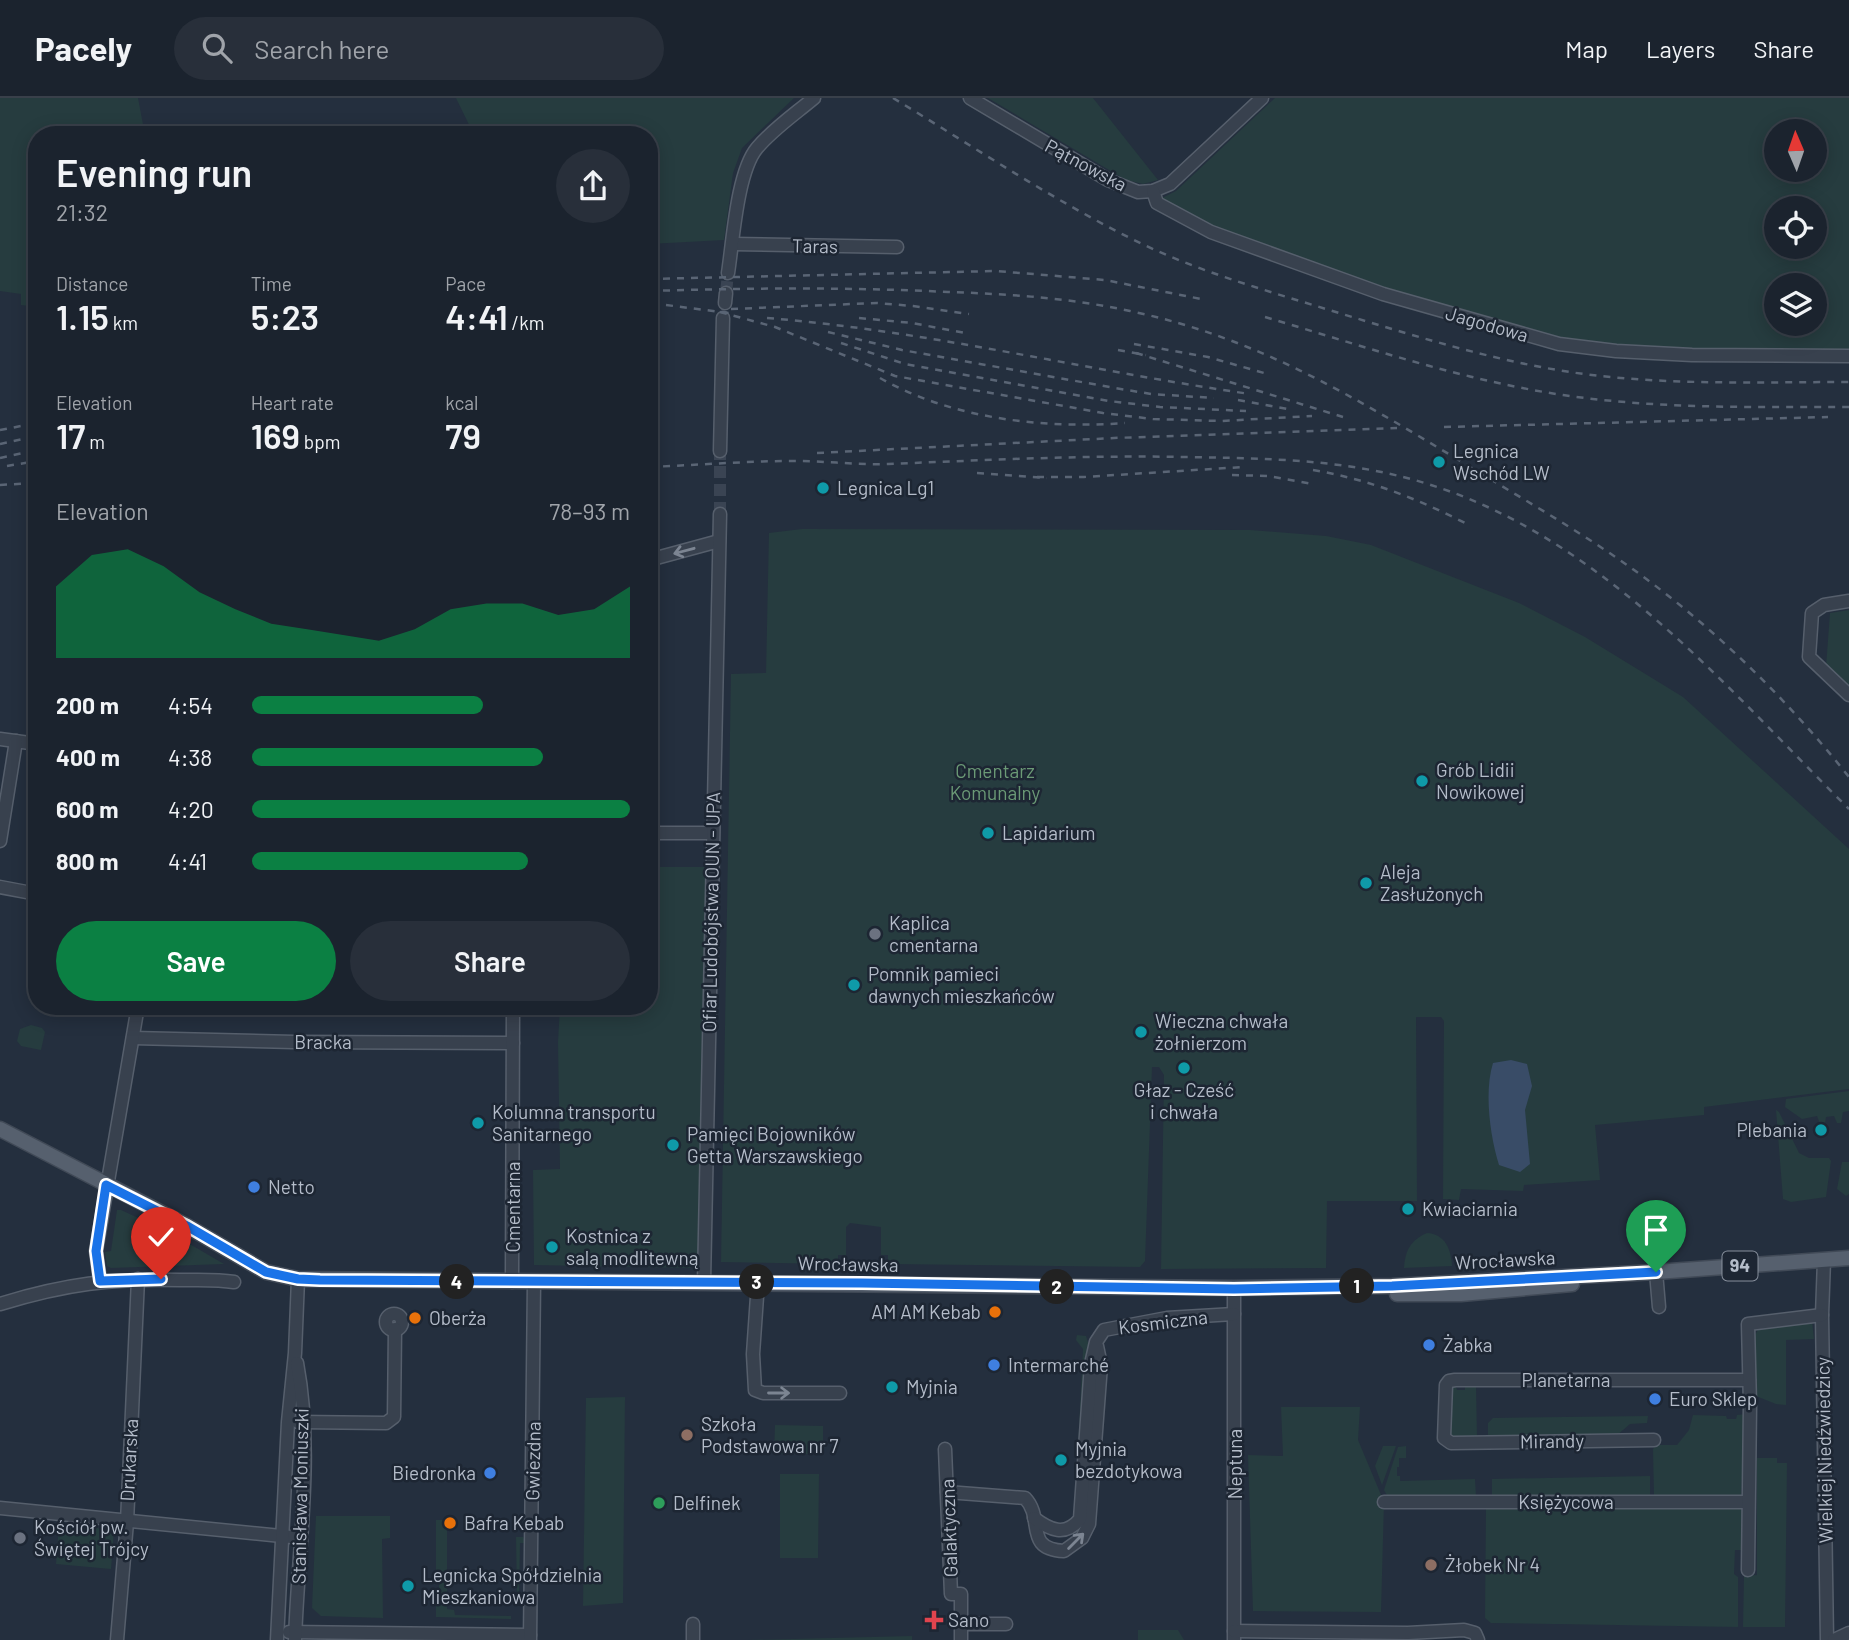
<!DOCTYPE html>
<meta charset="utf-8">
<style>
:root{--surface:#1b232e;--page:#282f3a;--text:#f1f3f6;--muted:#a0a4aa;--line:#39404a;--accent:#0b8043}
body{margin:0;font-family:Barlow,sans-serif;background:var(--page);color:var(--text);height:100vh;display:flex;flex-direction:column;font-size:26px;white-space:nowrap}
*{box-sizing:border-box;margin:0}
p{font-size:23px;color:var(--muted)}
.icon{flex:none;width:38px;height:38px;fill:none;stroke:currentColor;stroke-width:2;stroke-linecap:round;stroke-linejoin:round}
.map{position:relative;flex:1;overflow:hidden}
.side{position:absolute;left:28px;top:28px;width:630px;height:889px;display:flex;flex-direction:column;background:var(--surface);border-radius:28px;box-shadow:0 4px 18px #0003,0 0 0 2px var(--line)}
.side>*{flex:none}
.needle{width:46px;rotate:358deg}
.tools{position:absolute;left:1764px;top:21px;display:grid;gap:14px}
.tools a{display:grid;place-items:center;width:63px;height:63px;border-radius:50%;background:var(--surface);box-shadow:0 4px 18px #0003,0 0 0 2px var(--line);font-size:35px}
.pin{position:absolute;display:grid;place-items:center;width:60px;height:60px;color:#fff;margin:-72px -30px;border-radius:50% 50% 50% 0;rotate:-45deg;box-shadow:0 0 7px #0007}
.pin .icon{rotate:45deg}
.km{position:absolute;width:35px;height:35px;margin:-18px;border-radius:50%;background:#222;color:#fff;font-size:19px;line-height:35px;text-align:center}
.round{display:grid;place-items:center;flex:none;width:74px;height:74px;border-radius:37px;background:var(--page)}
.overview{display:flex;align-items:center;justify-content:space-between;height:119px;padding:0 28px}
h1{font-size:38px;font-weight:600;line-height:52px}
.stats{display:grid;grid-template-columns:repeat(3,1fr);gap:10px;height:119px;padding:7px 28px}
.stats div{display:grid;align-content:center}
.stats b{font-size:35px;font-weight:600}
.stats small{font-size:19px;font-weight:400}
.stats p{font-size:19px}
.chart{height:196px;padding:14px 28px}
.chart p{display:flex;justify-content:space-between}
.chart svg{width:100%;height:126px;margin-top:7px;fill:var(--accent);opacity:.7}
.action{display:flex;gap:14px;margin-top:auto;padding:14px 28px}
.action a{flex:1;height:80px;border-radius:42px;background:var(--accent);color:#fff;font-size:28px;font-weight:600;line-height:80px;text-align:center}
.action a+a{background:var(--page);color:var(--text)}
ul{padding:0 28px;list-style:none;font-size:23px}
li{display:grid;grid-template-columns:112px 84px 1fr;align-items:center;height:52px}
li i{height:18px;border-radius:9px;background:var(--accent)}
header{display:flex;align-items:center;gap:42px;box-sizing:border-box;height:98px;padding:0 35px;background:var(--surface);border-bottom:2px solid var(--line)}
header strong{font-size:33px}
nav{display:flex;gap:38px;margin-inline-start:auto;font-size:24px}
.search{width:490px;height:63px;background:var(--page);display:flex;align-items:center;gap:18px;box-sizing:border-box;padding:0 24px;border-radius:38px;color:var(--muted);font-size:26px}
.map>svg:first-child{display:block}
</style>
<header>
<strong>Pacely</strong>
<div class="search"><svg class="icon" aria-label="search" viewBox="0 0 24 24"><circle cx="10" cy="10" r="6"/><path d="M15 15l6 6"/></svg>Search here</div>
<nav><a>Map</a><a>Layers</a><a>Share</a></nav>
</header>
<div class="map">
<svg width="1849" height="1542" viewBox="0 0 1849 1542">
<rect width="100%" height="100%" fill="#242f3e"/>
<!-- green -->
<g fill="#263c3f" fill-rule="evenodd">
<path d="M0 0H138L145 37H37V209L21 207V196L0 193Z"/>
<path d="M456 0H794L742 50 733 75 724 142 649 146V37H474Z"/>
<path d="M988 0H1093L1158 82 1143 86 1126 82Z"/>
<path d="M1275 0H1849V253L1664 252 1560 242 1438 208 1382 189 1226 134 1163 104 1162 100 1176 93ZM1776 33H1815V72H1776ZM1776 110H1815V149H1776ZM1776 187H1815V226H1776Z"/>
<path d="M802 431 1250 432 1326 438 1371 447 1519 505 1585 539 1683 599 1849 751V991L1704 1009V1017L1595 1027 1600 1082 1524 1087 1523 1093 1461 1091 1459 1102 1443 1101 1444 923 1441 919H1416L1417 1103H1327L1326 1170 1161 1171 1164 977 1159 969H1152L1145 1163 1140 1169 888 1166V1157H881V1129L850 1125 846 1129V1157H838V1166L721 1164 731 576 766 575 769 435Z"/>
<path d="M1849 512V591L1826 569 1830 515Z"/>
<path d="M649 769H706L699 1158H693L691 1169 689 1170 534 1167 533 1072 560 1071 558 944 560 908H649Z"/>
<path d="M31 927 42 930 45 934 41 952 21 948 17 943 20 931Z"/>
<path d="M1849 993V1013L1843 1014 1841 1025H1837L1834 1018 1826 1019 1825 1025 1820 1026 1817 1018 1802 1021 1785 1009 1786 1001Z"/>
<path d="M1776 1012 1779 1014 1799 1055 1809 1060H1829L1831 1063 1826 1099 1791 1104 1783 1101Z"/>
<path d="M1842 1064H1849V1096L1846 1098 1837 1091Z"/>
<path d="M117 1112H121L169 1134 224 1166 111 1170 107 1168 105 1154 111 1153Z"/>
<path d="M1427 1135C1445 1136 1451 1151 1452 1168L1404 1170C1405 1152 1411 1142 1427 1135Z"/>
<path d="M1812 1223 1814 1241 1786 1242V1307L1776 1306 1756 1298 1754 1239 1760 1228Z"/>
<path d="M1077 1237 1086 1238 1089 1248 1076 1389 1083 1251 1076 1242Z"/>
<path d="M1456 1288 1457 1292H1465V1288H1476L1477 1340H1456L1448 1334 1449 1289Z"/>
<path d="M625 1299 623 1505 583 1508 586 1300Z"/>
<path d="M1281 1309H1360L1358 1342 1384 1404 1381 1514 1253 1513 1248 1357 1283 1358Z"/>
<path d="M1746 1316 1741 1397 1654 1399 1653 1351 1657 1347H1677L1689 1332 1693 1317 1726 1318 1727 1321H1736L1737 1317Z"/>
<path d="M1648 1318 1647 1325 1630 1326 1616 1338 1488 1340V1325L1493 1320Z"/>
<path d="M775 1327 823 1328V1356H774Z"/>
<path d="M1383 1348H1396L1382 1387 1375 1368Z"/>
<path d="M1406 1348V1360H1399V1369H1397V1378H1400V1383L1475 1381 1476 1398 1389 1401 1384 1392 1398 1349Z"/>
<path d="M1757 1360H1777V1365H1787L1785 1529H1743L1744 1478 1757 1477Z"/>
<path d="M780 1376H819L818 1460H780Z"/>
<path d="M1650 1378V1402L1492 1401V1381Z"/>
<path d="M1486 1409H1739L1745 1416 1743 1452H1735L1734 1476 1738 1479V1529L1491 1525 1485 1520Z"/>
<path d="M316 1418H390V1440L382 1441 383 1520 321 1518 312 1510Z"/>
<path d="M436 1422H447V1511L454 1512 455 1517 511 1518V1521L436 1519V1501H439V1480H436Z"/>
<path d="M59 1426 114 1432 111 1471 56 1466Z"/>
<path d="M516 1439H523L526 1445H520L519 1497H525L522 1500 517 1499Z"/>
<path d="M1138 1532H1178L1184 1542H1138Z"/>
<path d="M912 1538V1542H747Z"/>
</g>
<!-- water -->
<path fill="#394c67" d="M1511 962 1527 966 1532 988 1525 1012 1530 1066 1520 1074 1499 1067C1490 1038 1484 994 1493 965Z"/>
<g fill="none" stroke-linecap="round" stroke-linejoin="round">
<!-- minor-tunnel -->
<g stroke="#3a4453" stroke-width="12" stroke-dasharray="12 6" stroke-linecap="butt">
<path d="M726 195 728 175"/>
<path d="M720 416V353"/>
</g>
<defs>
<g id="minor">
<path d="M970 0 1108 82 1138 94 1153 93 1170 86 1262 0"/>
<path d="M1153 93 1157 105 1211 134 1383 196 1559 246 1616 253 1692 257 1849 258"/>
<path d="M733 146 897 149"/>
<path d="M728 175C733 143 737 74 757 50 773 31 795 16 814 0"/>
<path d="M725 205 726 195"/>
<path d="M720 353 723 220"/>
<path d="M649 462 719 443"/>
<path d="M1849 503 1824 507 1812 515 1809 559 1849 597"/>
<path d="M0 641 37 646"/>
<path d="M649 735H712"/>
<path d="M0 743 16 643"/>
<path d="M0 789 37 796"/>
<path d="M133 940 294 944 513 945"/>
<path d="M1824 1162 1822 1217 1827 1542"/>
<path d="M1656 1174 1659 1209"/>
<path d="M100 1183 96 1153 138 908"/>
<path d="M512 1184 513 908"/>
<path d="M704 1184 720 416"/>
<path d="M758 1184 753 1256 755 1292 763 1295H840"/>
<path d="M1234 1190V1542"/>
<path d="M0 1206C65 1186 112 1180 180 1182 198 1182 217 1181 234 1184"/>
<circle cx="394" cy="1224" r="8"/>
<path d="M298 1324 386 1325 394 1319 395 1231"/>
<path d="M1654 1342 1451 1345 1444 1340 1446 1287 1449 1283 1455 1282H1749"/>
<path d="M945 1351 951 1496H961V1542"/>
<path d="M947 1394 1025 1400C1045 1421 1023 1451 1064 1453L1082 1440 1089 1426 1101 1267 1097 1248"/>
<path d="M1384 1404H1748"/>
<path d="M0 1410 301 1440"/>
<path d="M1034 1420C1050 1432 1065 1439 1080 1421L1091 1266 1096 1244 1104 1232 1167 1220 1234 1216"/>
<path d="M1748 1472 1750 1307 1748 1226 1822 1217"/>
<path d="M961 1526H1006"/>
<path d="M1234 1533 1408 1535 1464 1532 1475 1535 1478 1542"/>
<path d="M289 1534 530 1537"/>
<path d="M117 1542 127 1424 138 1181"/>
<path d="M277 1542 288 1324 295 1255 298 1181"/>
<path d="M295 1542C298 1450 314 1356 297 1265"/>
<path d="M530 1542 534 1184"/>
<path d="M693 1542V1526"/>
<path d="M1834 1542 1849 1535"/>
</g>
<g id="major">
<path d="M0 1031 187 1128 266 1174 298 1181 1234 1190 1392 1188 1656 1174 1849 1160"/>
<path d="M1397 1196H1461L1572 1186"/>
</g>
</defs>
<!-- minor casing -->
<use href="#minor" stroke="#565f6c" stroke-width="15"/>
<!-- major casing -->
<use href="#major" stroke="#414a57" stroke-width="17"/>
<!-- minor -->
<use href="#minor" stroke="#38414e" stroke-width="12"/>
<!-- major -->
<use href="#major" stroke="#56606e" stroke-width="14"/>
<!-- rail -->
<g stroke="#5a6575" stroke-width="2.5" stroke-dasharray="7 7" stroke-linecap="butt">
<path d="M893 0C971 47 1048 99 1130 140 1195 173 1268 193 1339 215 1425 241 1510 268 1600 278 1683 287 1766 284 1849 284"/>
<path d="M649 181 996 173 1105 182 1206 202"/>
<path d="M649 193C749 190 848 189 948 194 1009 196 1070 200 1130 213 1258 240 1352 298 1462 364 1524 402 1587 437 1645 480 1722 537 1790 605 1849 679"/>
<path d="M666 207 729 215"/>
<path d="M731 211 877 205 913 208 969 216"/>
<path d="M720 214 775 229 895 278 1103 315 1153 321 1221 323 1312 318"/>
<path d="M1265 219C1363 248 1461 282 1563 297 1657 311 1754 309 1849 309"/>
<path d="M767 220C929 233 1089 273 1250 296"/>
<path d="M859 220 912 225 965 235"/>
<path d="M828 234 902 252 1115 290 1151 296 1214 300"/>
<path d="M841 245 905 266 1109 303 1160 309 1246 313"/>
<path d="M1134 246 1208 259 1264 275"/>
<path d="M1118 252 1146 257"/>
<path d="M1136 255 1343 319"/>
<path d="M880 280C952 321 1044 331 1125 325"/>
<path d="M1238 302 1288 311"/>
<path d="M1444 329 1828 319"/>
<path d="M0 332 37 325"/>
<path d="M0 346 37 338"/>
<path d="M817 355 1114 340 1397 330"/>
<path d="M0 360 37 352"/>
<path d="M7 368 37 363"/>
<path d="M649 369C698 367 746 363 795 363 826 363 857 367 888 366 987 362 1086 357 1186 359 1309 361 1402 363 1514 422 1645 491 1745 608 1849 711"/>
<path d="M1313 372C1367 381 1416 400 1465 425"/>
<path d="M977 375 1047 380"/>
<path d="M1232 377 1268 378 1313 386"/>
<path d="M1037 379H1084L1243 369"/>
<path d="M0 387 37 385"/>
</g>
</g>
<!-- one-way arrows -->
<defs><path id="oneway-shaft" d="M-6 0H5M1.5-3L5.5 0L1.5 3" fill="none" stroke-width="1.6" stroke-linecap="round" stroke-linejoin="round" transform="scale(1.75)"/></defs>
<g stroke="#7c8592">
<use href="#oneway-shaft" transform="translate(684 453) rotate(165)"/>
<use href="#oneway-shaft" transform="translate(779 1295)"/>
<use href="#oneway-shaft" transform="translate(1076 1443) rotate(-45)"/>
</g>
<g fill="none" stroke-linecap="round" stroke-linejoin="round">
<defs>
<path id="route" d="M161 1181 100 1183 96 1153 106 1087 187 1128 266 1174 298 1181 320 1182 862 1185 1234 1191 1392 1188 1656 1174"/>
</defs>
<!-- route casing -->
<use href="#route" stroke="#fff" stroke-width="14"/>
<!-- route -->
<use href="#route" stroke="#1a73e8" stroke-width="9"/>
</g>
<!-- markers -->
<g fill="#0f9aa8" stroke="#1d2633" stroke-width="2.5">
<circle cx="1439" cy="364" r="7"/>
<circle cx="823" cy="390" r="7"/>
<circle cx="1422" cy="683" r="7"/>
<circle cx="988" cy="735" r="7"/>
<circle cx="1366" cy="785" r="7"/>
<circle cx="854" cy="887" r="7"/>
<circle cx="1141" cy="934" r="7"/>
<circle cx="1184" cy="970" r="7"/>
<circle cx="478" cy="1025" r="7"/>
<circle cx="1821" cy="1032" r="7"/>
<circle cx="673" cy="1047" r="7"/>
<circle cx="1408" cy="1111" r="7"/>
<circle cx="552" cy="1149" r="7"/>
<circle cx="892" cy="1289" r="7"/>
<circle cx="1061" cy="1362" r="7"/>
<circle cx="408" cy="1488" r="7"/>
</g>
<g fill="#6b7280" stroke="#1d2633" stroke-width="2.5">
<circle cx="875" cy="836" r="7"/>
<circle cx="20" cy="1440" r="7"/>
</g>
<g fill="#3f7fe0" stroke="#1d2633" stroke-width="2.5">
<circle cx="254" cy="1089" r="7"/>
<circle cx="1429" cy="1247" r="7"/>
<circle cx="994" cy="1267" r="7"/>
<circle cx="1655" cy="1301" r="7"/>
<circle cx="490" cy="1375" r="7"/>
</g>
<g fill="#e8710a" stroke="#1d2633" stroke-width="2.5">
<circle cx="995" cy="1214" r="7"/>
<circle cx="415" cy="1220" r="7"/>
<circle cx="450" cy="1425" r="7"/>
</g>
<g fill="#8d6e63" stroke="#1d2633" stroke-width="2.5">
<circle cx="687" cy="1337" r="7"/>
<circle cx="1431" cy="1467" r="7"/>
</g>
<circle fill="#2e9e5b" stroke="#1d2633" stroke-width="2.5" cx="659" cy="1405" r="7"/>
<path fill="#e0444e" stroke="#1d2633" stroke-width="2.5" d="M930.5 1511.5h7v7h7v7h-7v7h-7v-7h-7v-7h7z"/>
<g text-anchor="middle" stroke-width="5" stroke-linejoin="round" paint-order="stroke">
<!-- shield labels -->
<rect fill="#1d2633" stroke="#878f9c" stroke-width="2" x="1722.5" y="1153.5" width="35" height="29" rx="5"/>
<g font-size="18" font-weight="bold" fill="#b4bcc9">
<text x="1740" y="1174">94</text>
</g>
<!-- street labels -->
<g font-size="19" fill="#b4bcc9" stroke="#1d2633">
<text transform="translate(1086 67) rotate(28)" y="7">Pątnowska</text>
<text transform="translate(815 148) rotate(1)" y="7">Taras</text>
<text transform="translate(1487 226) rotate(16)" y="7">Jagodowa</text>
<text transform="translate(711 814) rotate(-89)" y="7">Ofiar Ludobójstwa OUN - UPA</text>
<text x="323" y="951">Bracka</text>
<text transform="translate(513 1109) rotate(-90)" y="7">Cmentarna</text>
<text transform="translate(1505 1162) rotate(-3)" y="7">Wrocławska</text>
<text transform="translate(848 1166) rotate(1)" y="7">Wrocławska</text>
<text transform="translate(1163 1224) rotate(-7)" y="7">Kosmiczna</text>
<text x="1566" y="1289">Planetarna</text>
<text transform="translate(1552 1343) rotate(-1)" y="7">Mirandy</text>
<text transform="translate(1824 1352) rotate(-91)" y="7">Wielkiej Niedźwiedzicy</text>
<text transform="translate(129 1362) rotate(-87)" y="7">Drukarska</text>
<text transform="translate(533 1363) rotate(-89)" y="7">Gwiezdna</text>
<text transform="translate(1235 1366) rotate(-90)" y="7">Neptuna</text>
<text transform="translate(300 1398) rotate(-89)" y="7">Stanisława Moniuszki</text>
<text x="1566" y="1411">Księżycowa</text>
<text transform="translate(949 1430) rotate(-92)" y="7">Galaktyczna</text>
</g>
<!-- poi labels -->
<g font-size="19" fill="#b4bcc9" stroke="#1d2633" text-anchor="start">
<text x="1453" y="360">Legnica<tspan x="1453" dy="22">Wschód LW</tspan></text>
<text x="837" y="397">Legnica Lg1</text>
<text x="1436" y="679">Grób Lidii<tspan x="1436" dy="22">Nowikowej</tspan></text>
<text x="1002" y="742">Lapidarium</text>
<text x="1380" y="781">Aleja<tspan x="1380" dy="22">Zasłużonych</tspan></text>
<text x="889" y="832">Kaplica<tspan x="889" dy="22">cmentarna</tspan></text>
<text x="868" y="883">Pomnik pamieci<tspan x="868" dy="22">dawnych mieszkańców</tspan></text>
<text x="1155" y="930">Wieczna chwała<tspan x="1155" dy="22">żołnierzom</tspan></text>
<text x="1184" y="999" text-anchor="middle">Głaz - Cześć<tspan x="1184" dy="22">i chwała</tspan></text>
<text x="492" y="1021">Kolumna transportu<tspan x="492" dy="22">Sanitarnego</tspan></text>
<text x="1807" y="1039" text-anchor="end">Plebania</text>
<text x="687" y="1043">Pamięci Bojowników<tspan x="687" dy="22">Getta Warszawskiego</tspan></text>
<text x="268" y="1096">Netto</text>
<text x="1422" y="1118">Kwiaciarnia</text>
<text x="566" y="1145">Kostnica z<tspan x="566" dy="22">salą modlitewną</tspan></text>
<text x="981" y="1221" text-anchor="end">AM AM Kebab</text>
<text x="429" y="1227">Oberża</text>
<text x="1443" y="1254">Żabka</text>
<text x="1008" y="1274">Intermarché</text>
<text x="906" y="1296">Myjnia</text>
<text x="1669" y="1308">Euro Sklep</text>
<text x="701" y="1333">Szkoła<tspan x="701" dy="22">Podstawowa nr 7</tspan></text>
<text x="1075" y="1358">Myjnia<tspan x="1075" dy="22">bezdotykowa</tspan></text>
<text x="476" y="1382" text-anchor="end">Biedronka</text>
<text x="673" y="1412">Delfinek</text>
<text x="464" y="1432">Bafra Kebab</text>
<text x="34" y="1436">Kościół pw.<tspan x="34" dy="22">Świętej Trójcy</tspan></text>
<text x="1445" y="1474">Żłobek Nr 4</text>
<text x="422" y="1484">Legnicka Spółdzielnia<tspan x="422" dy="22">Mieszkaniowa</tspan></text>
<text x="948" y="1529">Sano</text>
</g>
<!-- park labels -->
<g font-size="19" fill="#6b9a76" stroke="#1d2633">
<text x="995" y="680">Cmentarz<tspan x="995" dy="22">Komunalny</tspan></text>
</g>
</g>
</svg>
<div class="tools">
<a><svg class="needle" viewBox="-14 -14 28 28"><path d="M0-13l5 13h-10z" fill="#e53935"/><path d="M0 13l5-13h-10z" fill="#a0a4aa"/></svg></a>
<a><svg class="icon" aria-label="locate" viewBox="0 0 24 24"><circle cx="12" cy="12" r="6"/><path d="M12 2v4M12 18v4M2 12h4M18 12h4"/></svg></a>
<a><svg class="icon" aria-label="layers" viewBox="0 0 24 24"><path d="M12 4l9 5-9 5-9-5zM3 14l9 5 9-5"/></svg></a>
</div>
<div class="pin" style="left:1656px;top:1174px;background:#1e9e55"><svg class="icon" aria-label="arrive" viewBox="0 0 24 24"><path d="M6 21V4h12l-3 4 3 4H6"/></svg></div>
<div class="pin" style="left:161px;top:1181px;background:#d93025"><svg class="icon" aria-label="check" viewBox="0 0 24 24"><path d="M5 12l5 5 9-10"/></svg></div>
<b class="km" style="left:1357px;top:1188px">1</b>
<b class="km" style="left:1057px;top:1189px">2</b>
<b class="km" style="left:757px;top:1184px">3</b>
<b class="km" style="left:457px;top:1184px">4</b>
<section class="side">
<div class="overview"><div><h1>Evening run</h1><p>21:32</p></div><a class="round"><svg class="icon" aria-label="share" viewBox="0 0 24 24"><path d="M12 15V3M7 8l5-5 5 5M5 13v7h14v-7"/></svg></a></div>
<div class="stats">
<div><p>Distance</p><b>1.15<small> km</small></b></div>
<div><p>Time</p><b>5:23</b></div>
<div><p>Pace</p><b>4:41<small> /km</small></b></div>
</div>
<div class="stats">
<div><p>Elevation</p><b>17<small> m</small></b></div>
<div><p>Heart rate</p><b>169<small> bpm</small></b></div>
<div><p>kcal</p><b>79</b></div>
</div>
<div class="chart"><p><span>Elevation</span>78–93 m</p>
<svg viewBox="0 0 160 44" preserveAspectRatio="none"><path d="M0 44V19L10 8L20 6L30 12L40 21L50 27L60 32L70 34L80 36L90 38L100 34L110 27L120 25L130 25L140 29L150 27L160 19V44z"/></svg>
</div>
<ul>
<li><b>200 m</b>4:54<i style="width:61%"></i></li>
<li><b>400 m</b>4:38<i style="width:77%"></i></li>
<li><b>600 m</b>4:20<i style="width:100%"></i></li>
<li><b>800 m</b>4:41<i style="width:73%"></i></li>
</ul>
<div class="action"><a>Save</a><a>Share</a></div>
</section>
</div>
